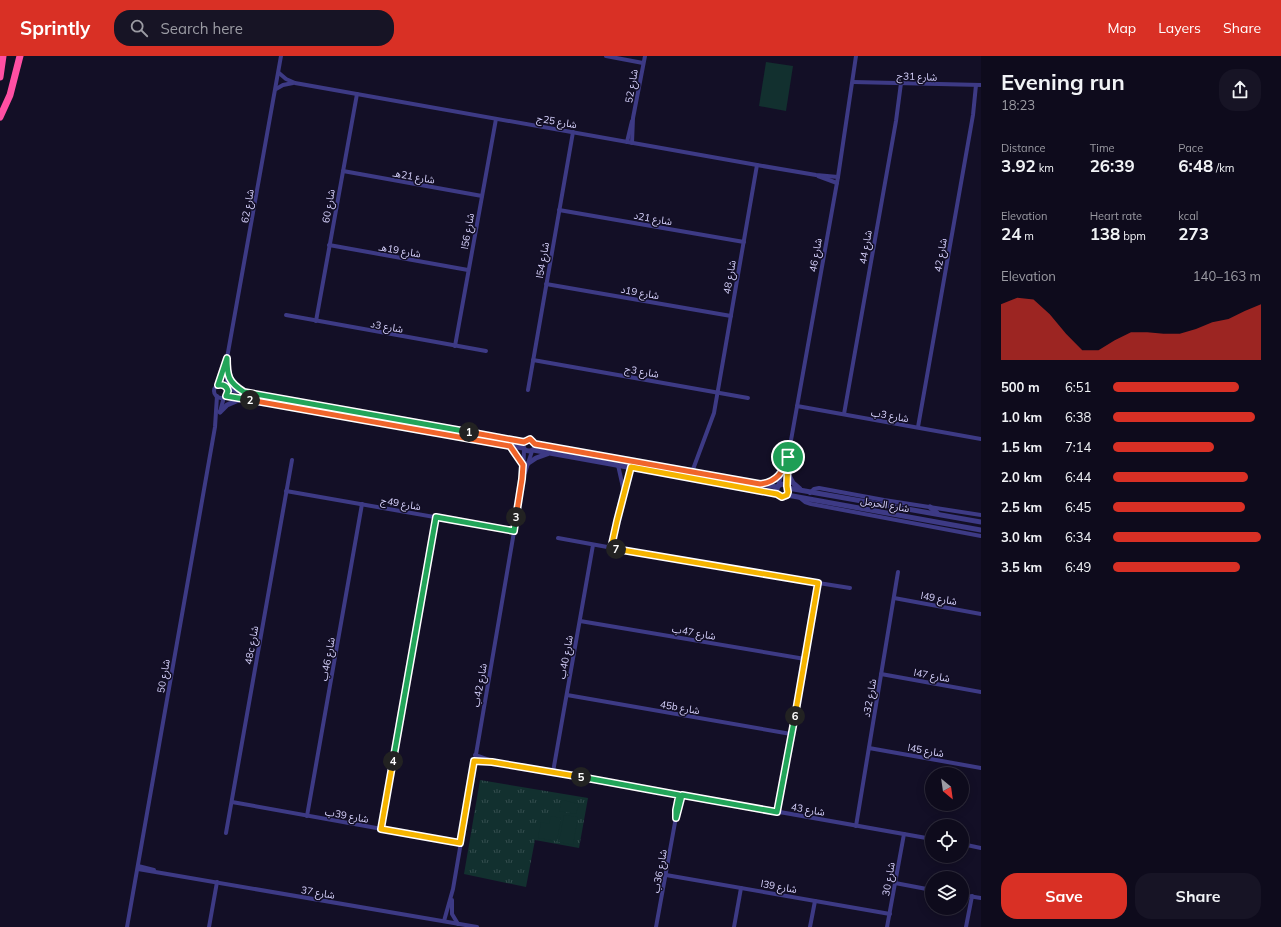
<!DOCTYPE html>
<meta charset="utf-8">
<style>
:root{--surface:#0e0b1c;--page:#171425;--text:#f1f3f6;--muted:#9b9ba3;--line:#2e2b3b;--accent:#d93025}
body{margin:0;font-family:Mulish,"Noto Sans Arabic",sans-serif;background:var(--page);color:var(--text);height:100vh;display:flex;flex-direction:column;font-size:15px;white-space:nowrap}
*{box-sizing:border-box;margin:0}
p{font-size:13px;color:var(--muted)}
.icon{flex:none;width:22px;height:22px;fill:none;stroke:currentColor;stroke-width:2;stroke-linecap:round;stroke-linejoin:round}
.map{position:relative;flex:1;overflow:hidden}
.panel{display:flex;flex-direction:column;background:var(--surface);width:300px}
.panel>*{flex:none}
.needle{width:26px;rotate:151deg}
.buttons{position:absolute;left:925px;top:711px;display:grid;gap:8px}
.buttons a{display:grid;place-items:center;width:44px;height:44px;border-radius:50%;background:var(--surface);box-shadow:0 2px 10px #0003,0 0 0 1px var(--line);font-size:20px}
.pin{position:absolute;display:grid;place-items:center;width:34px;height:34px;color:#fff;margin:-17px;border:2px solid #fff;border-radius:50%;box-shadow:0 1px 4px #0007}
.km{position:absolute;width:20px;height:20px;margin:-10px;border-radius:50%;background:#222;color:#fff;font-size:11px;line-height:20px;text-align:center}
.round{display:grid;place-items:center;flex:none;width:42px;height:42px;border-radius:16px;background:var(--page)}
.head{display:flex;align-items:center;justify-content:space-between;height:68px;padding:0 20px}
h1{font-size:22px;font-weight:700;line-height:30px}
.figures{display:grid;grid-template-columns:repeat(3,1fr);gap:6px;height:68px;padding:4px 20px}
.figures div{display:grid;align-content:center}
.figures b{font-size:17px;font-weight:700}
.figures small{font-size:11px;font-weight:400}
.figures p{font-size:11px}
.chart{height:112px;padding:8px 20px}
.chart p{display:flex;justify-content:space-between}
.chart svg{width:100%;height:72px;margin-top:4px;fill:var(--accent);opacity:.7}
.primary-button{display:flex;gap:8px;margin-top:auto;padding:8px 20px}
.primary-button a{flex:1;height:46px;border-radius:16px;background:var(--accent);color:#fff;font-size:16px;font-weight:700;line-height:46px;text-align:center}
.primary-button a+a{background:var(--page);color:var(--text)}
ul{padding:0 20px;list-style:none;font-size:13px}
li{display:grid;grid-template-columns:64px 48px 1fr;align-items:center;height:30px}
li i{height:10px;border-radius:5px;background:var(--accent)}
header{display:flex;align-items:center;gap:24px;box-sizing:border-box;height:56px;padding:0 20px;background:var(--accent);color:#fff}
header strong{font-size:19px}
nav{display:flex;gap:22px;margin-inline-start:auto;font-size:14px}
.search{width:280px;height:36px;background:var(--page);display:flex;align-items:center;gap:10px;box-sizing:border-box;padding:0 14px;border-radius:16px;color:var(--muted);font-size:15px}
main{display:flex;flex:1;min-height:0}
.map>svg:first-child{display:block}
</style>
<header>
<strong>Sprintly</strong>
<div class="search"><svg class="icon" aria-label="search" viewBox="0 0 24 24"><circle cx="10" cy="10" r="6"/><path d="M15 15l6 6"/></svg>Search here</div>
<nav><a>Map</a><a>Layers</a><a>Share</a></nav>
</header>
<main>
<div class="map">
<svg width="981" height="871" viewBox="0 0 981 871">
<defs>
<pattern id="park-tufts" width="24" height="20" patternUnits="userSpaceOnUse"><rect width="24" height="20" fill="#12302f"/><path d="M3 7l-1-3M5 7V3M7 7l1-3M15 17l-1-3M17 17v-4M19 17l1-3" fill="none" stroke="#344d4e"/></pattern>
</defs>
<rect width="100%" height="100%" fill="#130f26"/>
<!-- park -->
<path fill="url(#park-tufts)" d="M480 724 588 742 579 792 535 784 526 831 464 818Z"/>
<!-- pitch -->
<g fill="#12302f">
<path d="M766 6 793 10 786 55 759 50Z"/>
<path d="M562 744 579 748 576 758 559 755Z"/>
<path d="M564 759 578 761 573 789 559 786Z"/>
<path d="M551 760 561 762 557 785 538 782 541 766 549 768Z"/>
</g>
<g fill="none" stroke-linecap="round" stroke-linejoin="round">
<!-- minor -->
<g stroke="#3d3a85" stroke-width="4">
<path d="M606 0 643 7"/>
<path d="M279 17 286 23 295 27 757 109 816 119 838 121"/>
<path d="M853 26 981 29"/>
<path d="M276 33 283 29 293 27"/>
<path d="M627 86 632 65"/>
<path d="M632 87 633 62 645 0"/>
<path d="M343 115 482 140"/>
<path d="M818 120 837 127"/>
<path d="M559 154 744 186"/>
<path d="M329 189 468 214"/>
<path d="M546 228 731 260"/>
<path d="M286 259 486 295"/>
<path d="M316 265 357 38"/>
<path d="M455 290 496 63"/>
<path d="M533 304 748 342"/>
<circle cx="221" cy="335" r="7"/>
<path d="M218 329 227 302 281 0"/>
<path d="M227 331V307"/>
<path d="M528 334 573 76"/>
<path d="M797 350 981 383"/>
<path d="M220 356 224 341"/>
<path d="M844 358 896 65 901 27"/>
<path d="M918 371 973 59 976 29"/>
<path d="M618 409 624 436"/>
<path d="M692 416 714 357 757 109"/>
<path d="M525 417 532 395"/>
<path d="M778 430 783 414"/>
<path d="M787 430 788 401 838 121 856 0"/>
<path d="M286 435 514 475"/>
<path d="M810 437 814 433 819 432 884 444 981 459"/>
<path d="M799 441 805 446 811 448 981 480"/>
<path d="M558 482 706 509 850 532"/>
<path d="M611 492 617 465 631 411"/>
<path d="M894 542 981 558"/>
<path d="M580 565 805 603"/>
<path d="M881 618 981 636"/>
<path d="M567 639 791 678"/>
<path d="M869 692 981 712"/>
<path d="M475 699 492 705"/>
<path d="M474 705H492L932 783"/>
<path d="M553 716 593 489"/>
<path d="M232 746 460 787"/>
<path d="M777 756 818 527"/>
<path d="M676 757 679 739"/>
<path d="M307 760 362 448"/>
<path d="M856 770 898 516"/>
<path d="M381 773 435 461"/>
<path d="M226 777 292 404"/>
<path d="M962 788 981 792"/>
<path d="M138 810 154 814"/>
<path d="M138 813 477 871"/>
<path d="M666 819 890 858"/>
<path d="M895 827 932 834"/>
<path d="M962 839 981 842"/>
<path d="M452 844V858L458 868"/>
<path d="M444 865 453 833 523 423 524 394"/>
<path d="M127 871 215 371 217 340"/>
<path d="M209 871 217 826"/>
<path d="M656 871 676 761 682 739"/>
<path d="M734 871 741 832"/>
<path d="M810 871 815 845"/>
<path d="M887 871 904 778"/>
<path d="M966 871 972 840"/>
</g>
<!-- tertiary -->
<g stroke="#3d3a85" stroke-width="5">
<path d="M227 317 234 328 243 336"/>
<path d="M228 333 524 386"/>
<path d="M226 340 523 392"/>
<path d="M220 356 227 349 241 343"/>
<circle cx="529" cy="389" r="6"/>
<path d="M535 388 777 431"/>
<path d="M510 390 523 409"/>
<path d="M533 394 777 438"/>
<path d="M527 408 536 402 547 398"/>
<path d="M787 416 793 427 800 433"/>
<path d="M762 428 775 422 784 413"/>
<path d="M788 432 981 466"/>
<path d="M787 439 788 434 787 430 782 428 778 430 776 436 781 441 787 439 981 474"/>
<path d="M930 451 937 457"/>
</g>
<!-- motorway -->
<g stroke="#ff4fa3" stroke-width="7">
<path d="M0 21 3 0"/>
<path d="M0 61 10 39 20 0"/>
</g>
</g>
<g fill="none" stroke-linecap="round" stroke-linejoin="round">
<defs>
<path id="split-1" d="M469 376 524 386 530 383 535 388 760 428C777 426 783 416 788 401"/>
<path id="split-2" d="M250 344 226 340 228 335C227 330 223 328 218 329L227 302C227 320 228 326 244 336L469 376"/>
<path id="split-3" d="M250 344 510 390 523 409 522 423 516 461"/>
<path id="split-4" d="M393 705 436 461 514 475 516 461"/>
<path id="split-5" d="M393 705 381 773 460 787 474 705 492 706 581 721"/>
<path id="split-6" d="M581 721 679 739 676 754V762L682 739 777 756 795 660"/>
<path id="split-7" d="M616 493 818 527 795 660"/>
<path id="split-8" d="M616 493 611 492 617 465 631 411 777 438 782 441 787 439 788 436 787 430 788 401"/>
</defs>
<!-- split-1 casing -->
<use href="#split-1" stroke="#fff" stroke-width="8"/>
<!-- split-2 casing -->
<use href="#split-2" stroke="#fff" stroke-width="8"/>
<!-- split-3 casing -->
<use href="#split-3" stroke="#fff" stroke-width="8"/>
<!-- split-4 casing -->
<use href="#split-4" stroke="#fff" stroke-width="8"/>
<!-- split-5 casing -->
<use href="#split-5" stroke="#fff" stroke-width="8"/>
<!-- split-6 casing -->
<use href="#split-6" stroke="#fff" stroke-width="8"/>
<!-- split-7 casing -->
<use href="#split-7" stroke="#fff" stroke-width="8"/>
<!-- split-8 casing -->
<use href="#split-8" stroke="#fff" stroke-width="8"/>
<!-- split-1 -->
<use href="#split-1" stroke="#f0652b" stroke-width="5"/>
<!-- split-2 -->
<use href="#split-2" stroke="#22a559" stroke-width="5"/>
<!-- split-3 -->
<use href="#split-3" stroke="#f0652b" stroke-width="5"/>
<!-- split-4 -->
<use href="#split-4" stroke="#22a559" stroke-width="5"/>
<!-- split-5 -->
<use href="#split-5" stroke="#f5b400" stroke-width="5"/>
<!-- split-6 -->
<use href="#split-6" stroke="#22a559" stroke-width="5"/>
<!-- split-7 -->
<use href="#split-7" stroke="#f5b400" stroke-width="5"/>
<!-- split-8 -->
<use href="#split-8" stroke="#f5b400" stroke-width="5"/>
</g>
<g text-anchor="middle" stroke-width="3" stroke-linejoin="round" paint-order="stroke">
<!-- street labels -->
<g font-size="10" fill="#d9d4ff" stroke="#130f26">
<text transform="translate(917 20) rotate(2)" y="4">شارع 31ج</text>
<text transform="translate(631 30) rotate(-80)" y="4">شارع 52</text>
<text transform="translate(557 65) rotate(10)" y="4">شارع 25ج</text>
<text transform="translate(414 120) rotate(10)" y="4">شارع 21هـ</text>
<text transform="translate(247 150) rotate(-80)" y="4">شارع 62</text>
<text transform="translate(328 150) rotate(-80)" y="4">شارع 60</text>
<text transform="translate(653 162) rotate(10)" y="4">شارع 21د</text>
<text transform="translate(467 175) rotate(-80)" y="4">شارع 56ا</text>
<text transform="translate(865 191) rotate(-80)" y="4">شارع 44</text>
<text transform="translate(400 194) rotate(10)" y="4">شارع 19هـ</text>
<text transform="translate(815 199) rotate(-80)" y="4">شارع 46</text>
<text transform="translate(940 199) rotate(-80)" y="4">شارع 42</text>
<text transform="translate(542 204) rotate(-80)" y="4">شارع 54ا</text>
<text transform="translate(729 221) rotate(-80)" y="4">شارع 48</text>
<text transform="translate(640 236) rotate(10)" y="4">شارع 19د</text>
<text transform="translate(387 270) rotate(10)" y="4">شارع 3د</text>
<text transform="translate(642 315) rotate(10)" y="4">شارع 3ج</text>
<text transform="translate(890 359) rotate(10)" y="4">شارع 3ب</text>
<text transform="translate(401 447) rotate(10)" y="4">شارع 49ج</text>
<text transform="translate(885 448) rotate(10)" y="4">شارع الحرمل</text>
<text transform="translate(939 542) rotate(10)" y="4">شارع 49ا</text>
<text transform="translate(694 576) rotate(10)" y="4">شارع 47ب</text>
<text transform="translate(251 589) rotate(-80)" y="4">48c شارع</text>
<text transform="translate(565 601) rotate(-80)" y="4">شارع 40ب</text>
<text transform="translate(327 603) rotate(-80)" y="4">شارع 46ب</text>
<text transform="translate(932 619) rotate(10)" y="4">شارع 47ا</text>
<text transform="translate(163 620) rotate(-80)" y="4">شارع 50</text>
<text transform="translate(479 629) rotate(-80)" y="4">شارع 42ب</text>
<text transform="translate(869 642) rotate(-80)" y="4">شارع 32د</text>
<text transform="translate(680 651) rotate(10)" y="4">45b شارع</text>
<text transform="translate(926 694) rotate(10)" y="4">شارع 45ا</text>
<text transform="translate(808 753) rotate(10)" y="4">شارع 43</text>
<text transform="translate(347 759) rotate(10)" y="4">شارع 39ب</text>
<text transform="translate(659 815) rotate(-80)" y="4">شارع 36ب</text>
<text transform="translate(888 823) rotate(-80)" y="4">شارع 30</text>
<text transform="translate(779 830) rotate(10)" y="4">شارع 39ا</text>
<text transform="translate(318 836) rotate(10)" y="4">شارع 37</text>
</g>
</g>
</svg>
<div class="buttons">
<a><svg class="needle" viewBox="-14 -14 28 28"><path d="M0-13l5 13h-10z" fill="#e53935"/><path d="M0 13l5-13h-10z" fill="#9b9ba3"/></svg></a>
<a><svg class="icon" aria-label="locate" viewBox="0 0 24 24"><circle cx="12" cy="12" r="6"/><path d="M12 2v4M12 18v4M2 12h4M18 12h4"/></svg></a>
<a><svg class="icon" aria-label="layers" viewBox="0 0 24 24"><path d="M12 4l9 5-9 5-9-5zM3 14l9 5 9-5"/></svg></a>
</div>
<div class="pin" style="left:788px;top:401px;background:#1e9e55"><svg class="icon" aria-label="arrive" viewBox="0 0 24 24"><path d="M6 21V4h12l-3 4 3 4H6"/></svg></div>
<b class="km" style="left:469px;top:376px">1</b>
<b class="km" style="left:250px;top:344px">2</b>
<b class="km" style="left:516px;top:461px">3</b>
<b class="km" style="left:393px;top:705px">4</b>
<b class="km" style="left:581px;top:721px">5</b>
<b class="km" style="left:795px;top:660px">6</b>
<b class="km" style="left:616px;top:493px">7</b>
</div>
<section class="panel">
<div class="head"><div><h1>Evening run</h1><p>18:23</p></div><a class="round"><svg class="icon" aria-label="share" viewBox="0 0 24 24"><path d="M12 15V3M7 8l5-5 5 5M5 13v7h14v-7"/></svg></a></div>
<div class="figures">
<div><p>Distance</p><b>3.92<small> km</small></b></div>
<div><p>Time</p><b>26:39</b></div>
<div><p>Pace</p><b>6:48<small> /km</small></b></div>
</div>
<div class="figures">
<div><p>Elevation</p><b>24<small> m</small></b></div>
<div><p>Heart rate</p><b>138<small> bpm</small></b></div>
<div><p>kcal</p><b>273</b></div>
</div>
<div class="chart"><p><span>Elevation</span>140–163 m</p>
<svg viewBox="0 0 160 44" preserveAspectRatio="none"><path d="M0 44V10L10 6L20 7L30 16L40 28L50 38L60 38L70 32L80 27L90 27L100 28L110 28L120 25L130 21L140 19L150 14L160 10V44z"/></svg>
</div>
<ul>
<li><b>500 m</b>6:51<i style="width:85%"></i></li>
<li><b>1.0 km</b>6:38<i style="width:96%"></i></li>
<li><b>1.5 km</b>7:14<i style="width:68%"></i></li>
<li><b>2.0 km</b>6:44<i style="width:91%"></i></li>
<li><b>2.5 km</b>6:45<i style="width:89%"></i></li>
<li><b>3.0 km</b>6:34<i style="width:100%"></i></li>
<li><b>3.5 km</b>6:49<i style="width:86%"></i></li>
</ul>
<div class="primary-button"><a>Save</a><a>Share</a></div>
</section>
</main>
